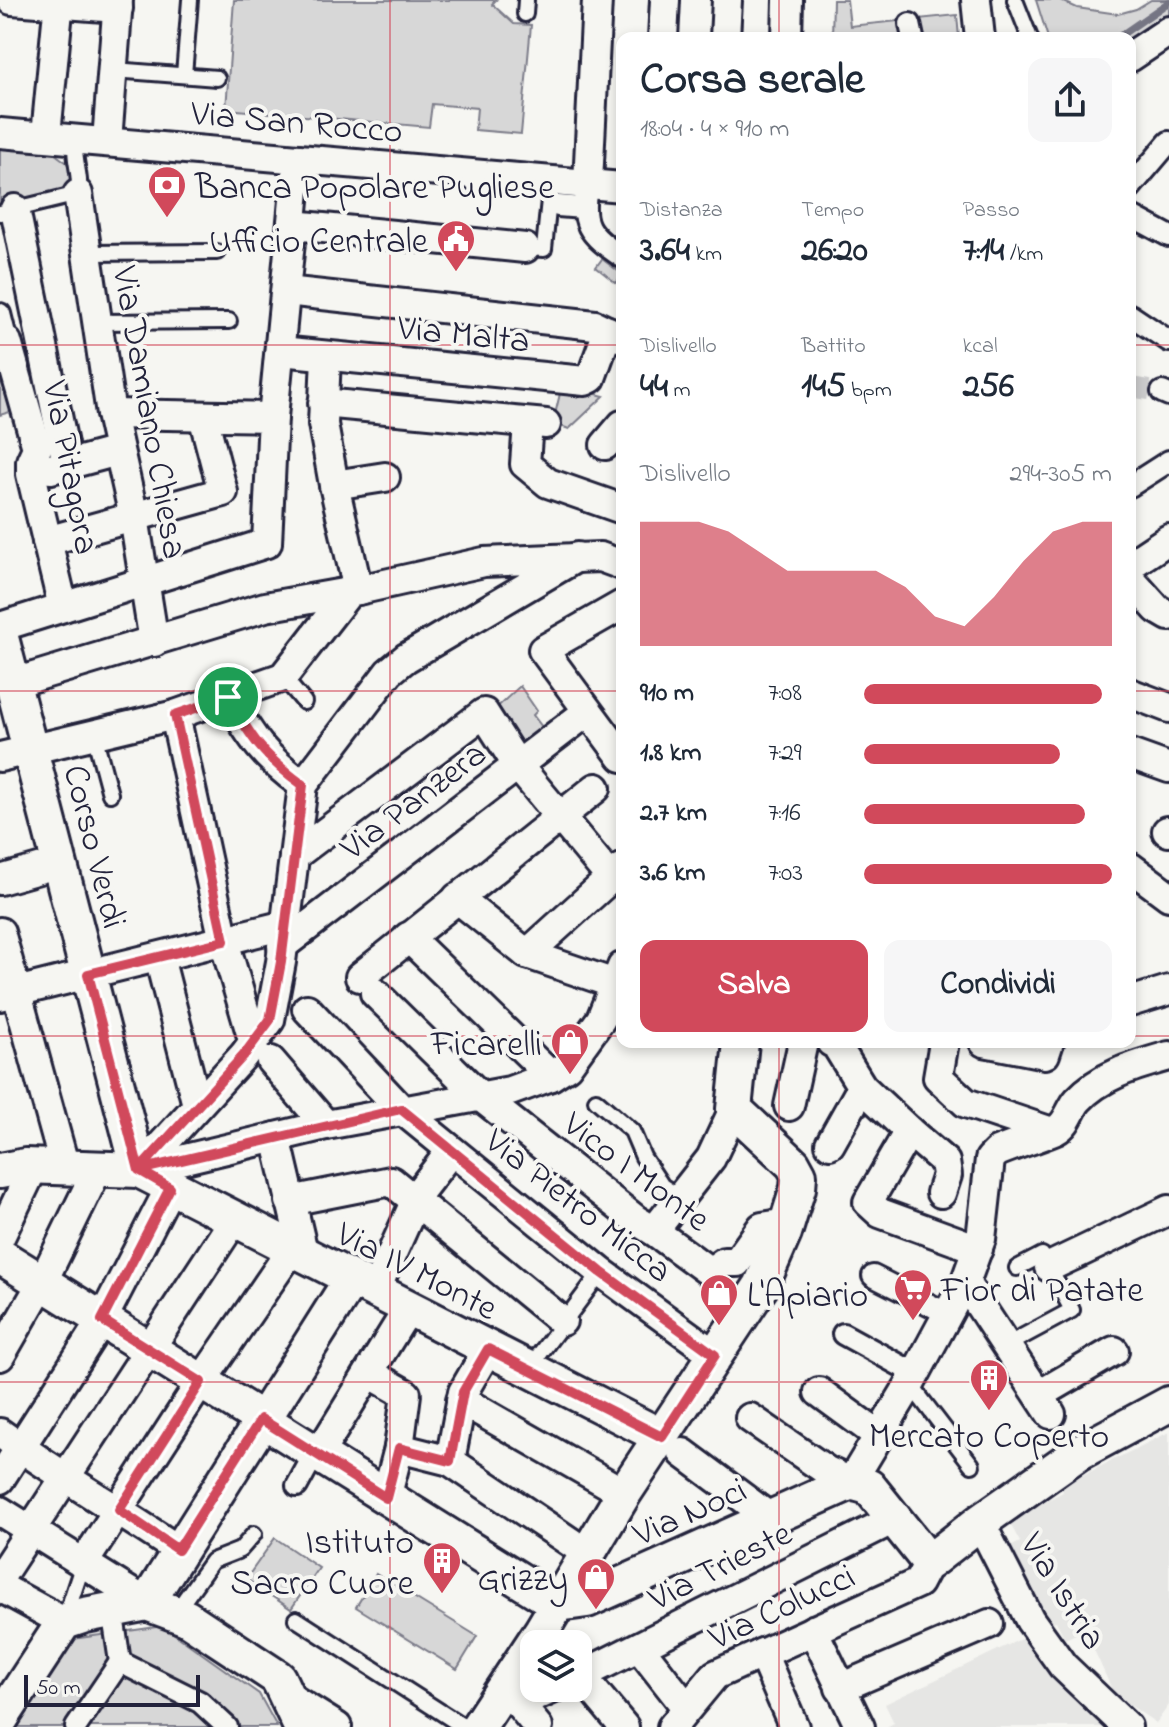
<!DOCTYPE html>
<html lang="it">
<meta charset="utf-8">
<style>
:root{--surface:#fff;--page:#f6f6f7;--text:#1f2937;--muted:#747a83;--accent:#d1495b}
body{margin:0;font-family:"Indie Flower",sans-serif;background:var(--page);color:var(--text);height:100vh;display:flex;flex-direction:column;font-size:30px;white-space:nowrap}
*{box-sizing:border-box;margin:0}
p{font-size:26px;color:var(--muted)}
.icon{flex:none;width:44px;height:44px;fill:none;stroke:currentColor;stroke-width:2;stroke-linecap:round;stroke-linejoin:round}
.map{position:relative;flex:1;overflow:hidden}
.side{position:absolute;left:616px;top:32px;width:520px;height:1016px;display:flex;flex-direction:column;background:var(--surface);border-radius:16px;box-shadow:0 4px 12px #0003}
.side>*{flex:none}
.controls{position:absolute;left:520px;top:1630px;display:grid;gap:16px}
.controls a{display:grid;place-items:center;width:72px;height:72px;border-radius:16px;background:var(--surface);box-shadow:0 4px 12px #0003;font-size:40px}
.scale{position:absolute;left:24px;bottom:20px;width:176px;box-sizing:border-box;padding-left:8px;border:4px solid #22223b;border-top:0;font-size:22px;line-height:28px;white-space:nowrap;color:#22223b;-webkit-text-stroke:6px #f6f6f2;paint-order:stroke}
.pin{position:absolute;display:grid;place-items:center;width:68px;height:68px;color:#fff;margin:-34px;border:4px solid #fff;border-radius:50%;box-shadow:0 2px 8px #0007}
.round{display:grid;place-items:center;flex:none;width:84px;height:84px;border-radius:16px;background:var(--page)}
.summary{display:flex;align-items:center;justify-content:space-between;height:136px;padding:0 24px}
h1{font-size:44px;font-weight:700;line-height:60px}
.stats{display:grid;grid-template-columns:repeat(3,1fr);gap:12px;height:136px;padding:8px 24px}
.stats div{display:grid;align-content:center}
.stats b{font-size:34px;font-weight:700}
.stats small{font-size:22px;font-weight:400}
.stats p{font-size:22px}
.chart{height:224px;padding:16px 24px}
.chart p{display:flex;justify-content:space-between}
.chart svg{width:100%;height:144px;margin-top:8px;fill:var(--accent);opacity:.7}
.primary-button{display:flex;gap:16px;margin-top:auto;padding:16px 24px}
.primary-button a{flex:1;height:92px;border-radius:16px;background:var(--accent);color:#fff;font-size:32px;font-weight:700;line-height:92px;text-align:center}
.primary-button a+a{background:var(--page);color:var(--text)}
ul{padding:0 24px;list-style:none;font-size:26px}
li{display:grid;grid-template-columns:128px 96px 1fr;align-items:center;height:60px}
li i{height:20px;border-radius:10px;background:var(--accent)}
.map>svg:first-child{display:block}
</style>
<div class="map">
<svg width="1169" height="1727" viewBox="0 0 1169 1727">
<rect width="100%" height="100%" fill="#f6f6f2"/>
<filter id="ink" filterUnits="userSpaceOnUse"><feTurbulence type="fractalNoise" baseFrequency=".0125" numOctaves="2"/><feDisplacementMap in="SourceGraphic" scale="16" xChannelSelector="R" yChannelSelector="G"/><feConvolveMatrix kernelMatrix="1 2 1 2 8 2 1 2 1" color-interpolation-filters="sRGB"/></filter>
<g filter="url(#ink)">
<!-- built -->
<g fill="#e6e6e4">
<path d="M1169 1432V1705L1156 1723 1114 1694 1085 1630 1065 1639 1056 1621 1048 1624 1010 1547 1020 1542 1008 1520 1063 1492 1061 1486Z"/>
<path d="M1027 1636 1104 1727H886L894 1723 885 1704Z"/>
</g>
<!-- green -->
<g fill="#d7d7d7" stroke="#7c7c89" stroke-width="2">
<path d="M234 0H496L492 4 514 24 531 25 521 134 475 130 477 108 432 104 429 127 226 109Z"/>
<path d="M833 0H847L850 26 957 15 959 38H832Z"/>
<path d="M1036 0H1060L1077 8 1118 14 1136 9 1151 0H1169V16L1130 42V38H1048Z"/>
<path d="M0 146 51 151 74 168 76 182 68 192 0 210Z"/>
<path d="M602 259 622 274 616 283 596 267Z"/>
<path d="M3 370 13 411 0 415V371Z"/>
<path d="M562 385 604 396 569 429 553 423Z"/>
<path d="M520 686 537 711 533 715 545 731 522 748 492 712Z"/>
<path d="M275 1538 319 1568 291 1609 246 1579Z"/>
<path d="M376 1574 477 1636 457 1669 356 1607Z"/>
<path d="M163 1626 259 1694 277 1727H13L73 1639Z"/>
</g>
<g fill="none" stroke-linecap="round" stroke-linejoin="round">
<!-- stream -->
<path stroke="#757583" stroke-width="7" d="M1117 38 1169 2"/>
<!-- pedestrian-tunnel -->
<path stroke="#cccccd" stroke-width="20" stroke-dasharray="20 10" stroke-linecap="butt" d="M1130 387 1162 392"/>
<defs>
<g id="service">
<path d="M1015 0 1030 38"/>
<path d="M525 14 526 0"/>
<path d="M114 70 217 78"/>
<path d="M184 75 190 0"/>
<path d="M0 213 78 194C83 175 70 156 78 139"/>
<path d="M525 248 544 249 551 180"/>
<path d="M86 253 217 252"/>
<path d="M96 322 229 321"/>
<path d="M283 677 304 702"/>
<path d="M94 734 110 794"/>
<path d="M596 1100 632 1131 643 1157 662 1186 679 1197"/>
<path d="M1017 1268 1042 1255 1072 1310 1018 1339"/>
<path d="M527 1371 601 1272"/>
<path d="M910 1384 972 1465"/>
<path d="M175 1613 212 1561 240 1550 254 1534"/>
<path d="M65 1618 83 1564"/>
<path d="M296 1619 464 1727"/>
</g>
<g id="pedestrian">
<path d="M910 24 913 38"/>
<path d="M588 183C579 224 588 234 622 257"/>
<path d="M1130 188 1169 142"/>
<path d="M558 206 583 208"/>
<path d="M1130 215 1169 236"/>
<path d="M0 314 7 342"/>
<path d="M1130 315 1169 341"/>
<path d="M1162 392 1169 395"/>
<path d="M1130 486 1169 461"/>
<path d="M873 1276 948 1314"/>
<path d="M843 1334 914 1373"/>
<path d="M297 1486 315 1453"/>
<path d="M112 1609 120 1662"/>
<path d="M76 1727 120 1662 200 1702 227 1727"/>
</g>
<g id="minor">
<path d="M12 0 118 8"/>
<path d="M976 0 980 38"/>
<path d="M663 38 665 0"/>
<path d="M725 38 727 0"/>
<path d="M787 38 788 0"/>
<path d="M1130 57 1169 31"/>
<path d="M0 133 622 187"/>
<path d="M46 135 59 0"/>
<path d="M107 141 118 0"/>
<path d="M588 183 597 0"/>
<path d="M78 194 111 414 134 517 154 642"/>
<path d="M15 209 67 464"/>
<path d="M293 225 525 248"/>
<path d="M286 291 595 325 622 338"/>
<path d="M0 344 7 342 37 448 31 461V474L63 607"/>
<path d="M280 351 585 381 591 378 608 331"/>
<path d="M326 357 323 424 334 485 358 590"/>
<path d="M323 403 546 424"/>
<path d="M111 414 273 417"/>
<path d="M528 423 525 464 548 483 622 509"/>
<path d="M605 445 622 425"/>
<path d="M51 469 118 451"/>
<path d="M334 485 385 477"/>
<path d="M47 541 223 492 203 416"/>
<path d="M1130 565 1169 539"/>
<path d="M1130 579 1157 609 1169 616"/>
<path d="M622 605 543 650 622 757"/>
<path d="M0 627 267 543 273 417 298 159"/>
<path d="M14 683 265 607 349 592 484 562 600 557 622 565"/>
<path d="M1130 693 1169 708"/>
<path d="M228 697C251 738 264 757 303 785"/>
<path d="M175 715 224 941 253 1040"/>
<path d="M1130 754 1169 768"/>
<path d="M0 757 175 715 283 677 349 592"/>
<path d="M1167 831 1169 832"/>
<path d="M294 856 484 713 518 766 611 878"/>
<path d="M1130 867 1169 896"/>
<path d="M0 880 60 863"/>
<path d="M457 898 527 954 615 984"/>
<path d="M0 932 65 1168"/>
<path d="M408 937 551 1076"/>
<path d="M282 946 587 712"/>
<path d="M527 954 622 868"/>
<path d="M159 957 197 1105"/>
<path d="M360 977 596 788"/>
<path d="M375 993 481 1097 636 1220 654 1231 710 1272 724 1262H737L762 1227 787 1223"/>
<path d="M0 996 285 925"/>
<path d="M1130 1002 1169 990"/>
<path d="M307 1009 401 1109 601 1272 715 1355"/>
<path d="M831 1042 835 1043 862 1087 909 1131 868 1202 880 1213 978 1249"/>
<path d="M944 1042 938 1077 966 1103 1049 1131"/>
<path d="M984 1042 1045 1054 1049 1042"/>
<path d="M271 1061 326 1125"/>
<path d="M789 1106 803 1042"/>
<path d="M909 1131 945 1162 947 1175 941 1193"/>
<path d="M276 1137 304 1256"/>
<path d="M830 1144 862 1087"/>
<path d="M139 1170 244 1055 270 1020 281 962 303 785 389 672 406 658 577 557"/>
<path d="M139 1170 326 1125 510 1091 551 1076 567 1066 601 1019 622 967"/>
<path d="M290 1201 391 1181 562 1321"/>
<path d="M654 1231 711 1158 734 1109"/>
<path d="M0 1237 34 1166"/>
<path d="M1049 1267 1169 1210"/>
<path d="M965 1283 1051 1414"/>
<path d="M375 1291 420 1191 451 1151"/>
<path d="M0 1356 42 1283 98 1168"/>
<path d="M369 1373 406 1394 399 1448 386 1498"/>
<path d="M819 1392 879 1436"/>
<path d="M1039 1395 1114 1351"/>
<path d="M461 1400 624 1493"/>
<path d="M750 1418 827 1471 851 1482 910 1384 966 1280 981 1239 990 1159 997 1152C1016 1144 1037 1138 1056 1130 1068 1124 1070 1109 1078 1100 1102 1074 1138 1065 1169 1056"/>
<path d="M0 1433C58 1475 119 1510 178 1550"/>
<path d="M399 1448 450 1461 588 1554"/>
<path d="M683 1453 769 1517"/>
<path d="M318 1455 408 1309"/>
<path d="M450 1461 463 1392 488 1349"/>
<path d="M0 1479 102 1320 170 1188"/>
<path d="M0 1511 147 1603"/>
<path d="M980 1522 1030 1620 1063 1666 1127 1727"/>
<path d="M83 1564 201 1382 292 1249"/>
<path d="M0 1577 234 1220"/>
<path d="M0 1587 64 1622"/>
<path d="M813 1630 860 1727"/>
<path d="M639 1647 686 1707"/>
<path d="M762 1653 794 1727"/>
<path d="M578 1672 624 1727"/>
<path d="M578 1677 894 1519"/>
<path d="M840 1688 989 1624"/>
<path d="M503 1691 519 1704 538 1727"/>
<path d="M286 1695 337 1727"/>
<path d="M519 1704 554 1688"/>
<path d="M672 1727 715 1675 918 1583 929 1562"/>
</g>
<g id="tertiary">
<path d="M0 634 139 1170"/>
<path d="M0 1171 25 1166 139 1170 662 1437"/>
<path d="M0 1256 558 1604 587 1600 851 1482 869 1487 929 1562 980 1522 1078 1453 1169 1404"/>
<path d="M147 1603 351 1280"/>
<path d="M0 1720 64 1622 85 1615 147 1603 187 1618 278 1678 301 1727"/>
<path d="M478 1727 542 1630 624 1493 761 1286 784 1233 798 1188 799 1175 793 1164 734 1109 741 1042"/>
</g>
</defs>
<!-- service casing -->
<use href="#service" stroke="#22223b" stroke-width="20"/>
<!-- pedestrian casing -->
<use href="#pedestrian" stroke="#22223b" stroke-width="26"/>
<!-- minor casing -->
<use href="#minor" stroke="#22223b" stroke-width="34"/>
<!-- tertiary casing -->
<use href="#tertiary" stroke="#22223b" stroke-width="40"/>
<!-- service -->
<use href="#service" stroke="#f6f6f2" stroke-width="14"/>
<!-- pedestrian -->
<use href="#pedestrian" stroke="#f6f6f2" stroke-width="20"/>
<!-- minor -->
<use href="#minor" stroke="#f6f6f2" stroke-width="28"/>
<!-- tertiary -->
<use href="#tertiary" stroke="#f6f6f2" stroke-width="34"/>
</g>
</g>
<g fill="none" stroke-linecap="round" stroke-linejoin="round" filter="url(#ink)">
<defs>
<path id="route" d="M228 697C251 738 264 757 303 785L281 962 270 1020 244 1055 139 1170 170 1188 102 1320 201 1382 119 1510 178 1550 261 1419 386 1498 399 1448 450 1461 463 1392 488 1349 662 1437 715 1355 601 1272 401 1109 139 1170 88 974 224 941 175 715 228 697"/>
</defs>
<!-- route casing -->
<use href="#route" stroke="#fff" stroke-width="16"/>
<!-- route -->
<use href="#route" stroke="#d1495b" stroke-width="10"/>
</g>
<!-- grid -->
<path fill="none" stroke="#d1495b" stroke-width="2" stroke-opacity="0.55" d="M390 0V1727M779 0V38M0 345H622M1130 345H1169M0 691H622M1130 691H1169M0 1036H622M1130 1036H1169M779 1042V1727M0 1382H1169"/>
<!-- icons -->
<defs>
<symbol id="bank-pin" viewBox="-11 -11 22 30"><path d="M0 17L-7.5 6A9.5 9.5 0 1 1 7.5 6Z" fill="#d1495b" stroke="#f6f6f2"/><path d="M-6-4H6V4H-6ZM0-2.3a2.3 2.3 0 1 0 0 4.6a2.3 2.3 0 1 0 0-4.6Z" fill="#fff"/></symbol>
<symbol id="civic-pin" viewBox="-11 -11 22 30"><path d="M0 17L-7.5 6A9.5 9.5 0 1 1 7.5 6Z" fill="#d1495b" stroke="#f6f6f2"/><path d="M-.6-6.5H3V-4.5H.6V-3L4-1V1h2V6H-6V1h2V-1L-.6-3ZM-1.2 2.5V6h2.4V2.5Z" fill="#fff"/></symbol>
<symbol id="shop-pin" viewBox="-11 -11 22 30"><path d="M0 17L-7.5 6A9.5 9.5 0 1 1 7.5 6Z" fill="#d1495b" stroke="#f6f6f2"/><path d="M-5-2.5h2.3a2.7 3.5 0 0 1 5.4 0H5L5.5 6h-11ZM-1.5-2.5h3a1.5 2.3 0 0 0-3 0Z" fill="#fff"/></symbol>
<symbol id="supermarket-pin" viewBox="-11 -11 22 30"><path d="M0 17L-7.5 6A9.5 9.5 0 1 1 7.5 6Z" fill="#d1495b" stroke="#f6f6f2"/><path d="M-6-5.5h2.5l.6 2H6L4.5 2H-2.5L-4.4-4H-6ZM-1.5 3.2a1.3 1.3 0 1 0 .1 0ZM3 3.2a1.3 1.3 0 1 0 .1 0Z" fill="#fff"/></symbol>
<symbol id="building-pin" viewBox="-11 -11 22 30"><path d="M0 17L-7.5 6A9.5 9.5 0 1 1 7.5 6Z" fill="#d1495b" stroke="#f6f6f2"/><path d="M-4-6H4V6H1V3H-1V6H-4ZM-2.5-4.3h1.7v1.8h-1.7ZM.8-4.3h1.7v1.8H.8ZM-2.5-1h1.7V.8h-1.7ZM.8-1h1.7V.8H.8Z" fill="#fff"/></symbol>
</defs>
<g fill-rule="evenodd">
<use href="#bank-pin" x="145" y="163" width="44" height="60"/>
<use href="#civic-pin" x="434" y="217" width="44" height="60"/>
<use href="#shop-pin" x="548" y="1020" width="44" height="60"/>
<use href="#supermarket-pin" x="891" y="1266" width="44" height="60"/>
<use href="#shop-pin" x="697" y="1271" width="44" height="60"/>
<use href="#building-pin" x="967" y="1356" width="44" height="60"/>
<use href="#building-pin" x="420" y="1539" width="44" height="60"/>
<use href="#shop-pin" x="574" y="1555" width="44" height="60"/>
</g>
<g text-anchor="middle" stroke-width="8" stroke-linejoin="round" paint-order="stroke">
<!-- street labels -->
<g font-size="36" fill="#22223b" stroke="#f6f6f2">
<text transform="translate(297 120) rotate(5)" y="13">Via San Rocco</text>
<text transform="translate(464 332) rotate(6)" y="13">Via Malta</text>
<text transform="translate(152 412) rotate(80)" y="13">Via Damiano Chiesa</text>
<text transform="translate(73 467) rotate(79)" y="13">Via Pitagora</text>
<text transform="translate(412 799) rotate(-37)" y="13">Via Panzera</text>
<text transform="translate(97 846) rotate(76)" y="13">Corso Verdi</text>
<text transform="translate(638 1170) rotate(37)" y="13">Vico I Monte</text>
<text transform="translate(580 1204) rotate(38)" y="13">Via Pietro Micca</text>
<text transform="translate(418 1269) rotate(27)" y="13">Via IV Monte</text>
<text transform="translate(689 1510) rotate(-24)" y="13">Via Noci</text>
<text transform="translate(719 1564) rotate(-27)" y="13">Via Trieste</text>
<text transform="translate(1065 1590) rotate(58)" y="13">Via Istria</text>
<text transform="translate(781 1605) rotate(-25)" y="13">Via Colucci</text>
</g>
<!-- poi labels -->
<g font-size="36" fill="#22223b" stroke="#f6f6f2" text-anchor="end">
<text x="195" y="198" text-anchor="start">Banca Popolare Pugliese</text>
<text x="428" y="252">Ufficio Centrale</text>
<text x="542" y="1055">Ficarelli</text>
<text x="941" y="1301" text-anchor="start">Fior di Patate</text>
<text x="747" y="1306" text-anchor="start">L'Apiario</text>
<text x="989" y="1447" text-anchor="middle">Mercato Coperto</text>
<text x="414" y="1553">Istituto<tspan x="414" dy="41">Sacro Cuore</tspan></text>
<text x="568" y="1590">Grizzy</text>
</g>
</g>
</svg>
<div class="controls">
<a><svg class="icon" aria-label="layers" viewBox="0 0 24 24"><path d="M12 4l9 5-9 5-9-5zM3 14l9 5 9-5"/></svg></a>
</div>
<div class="scale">50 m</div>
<div class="pin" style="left:228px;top:697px;background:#1e9e55"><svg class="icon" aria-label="arrive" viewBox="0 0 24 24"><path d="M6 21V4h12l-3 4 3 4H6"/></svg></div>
<section class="side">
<div class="summary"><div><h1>Corsa serale</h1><p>18:04 · 4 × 910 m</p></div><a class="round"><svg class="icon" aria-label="share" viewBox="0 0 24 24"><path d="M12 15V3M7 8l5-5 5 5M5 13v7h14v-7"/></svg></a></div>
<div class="stats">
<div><p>Distanza</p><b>3.64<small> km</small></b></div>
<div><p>Tempo</p><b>26:20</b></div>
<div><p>Passo</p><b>7:14<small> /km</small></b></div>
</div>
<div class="stats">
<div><p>Dislivello</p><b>44<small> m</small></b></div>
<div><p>Battito</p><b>145<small> bpm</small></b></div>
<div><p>kcal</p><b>256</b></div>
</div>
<div class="chart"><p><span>Dislivello</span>294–305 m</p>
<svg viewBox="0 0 160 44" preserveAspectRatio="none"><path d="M0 44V6L10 6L20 6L30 9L40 15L50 21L60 21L70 21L80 21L90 26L100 35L110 38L120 29L130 18L140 9L150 6L160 6V44z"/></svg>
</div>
<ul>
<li><b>910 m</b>7:08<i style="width:96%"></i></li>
<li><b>1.8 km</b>7:29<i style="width:79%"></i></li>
<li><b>2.7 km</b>7:16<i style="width:89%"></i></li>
<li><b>3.6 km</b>7:03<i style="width:100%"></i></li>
</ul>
<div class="primary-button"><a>Salva</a><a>Condividi</a></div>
</section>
</div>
